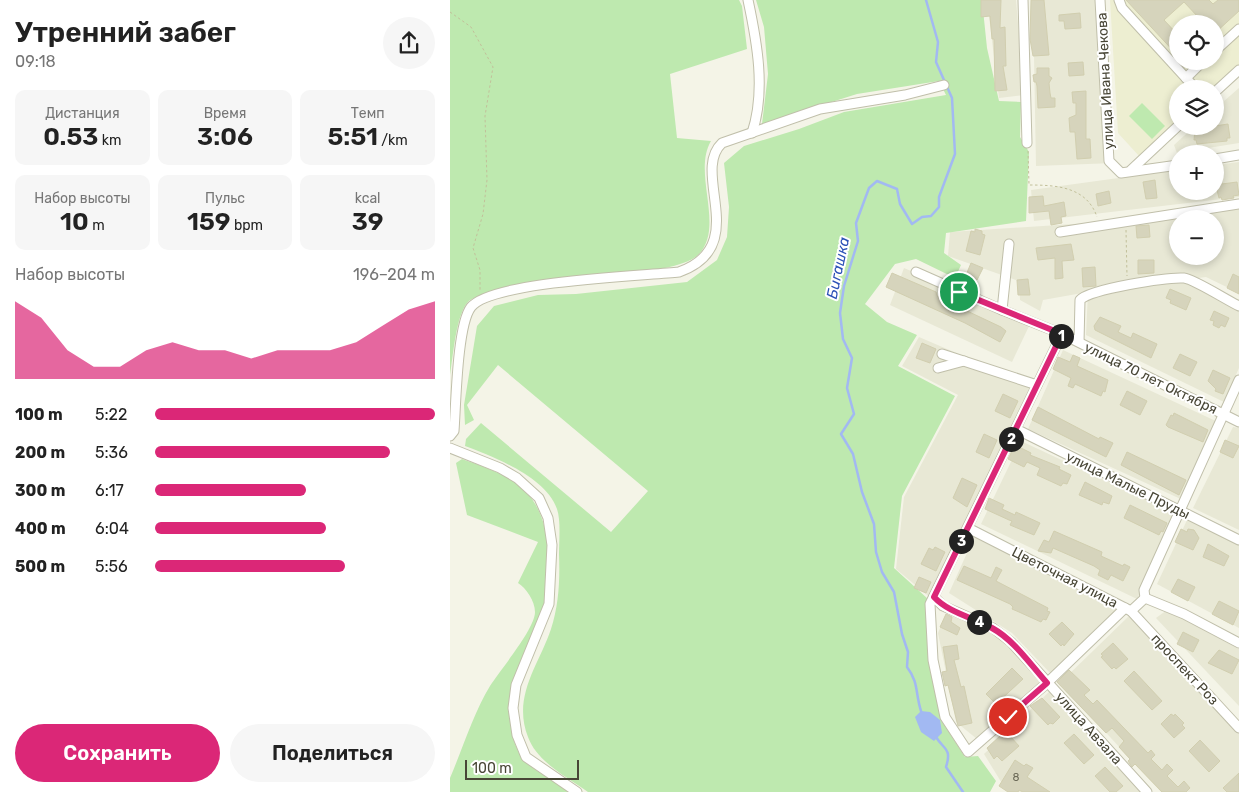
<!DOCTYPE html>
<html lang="ru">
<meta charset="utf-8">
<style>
:root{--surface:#fff;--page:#f6f6f6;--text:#222;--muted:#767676;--accent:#db2777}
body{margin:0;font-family:Rubik,sans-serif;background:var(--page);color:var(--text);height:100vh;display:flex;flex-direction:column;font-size:19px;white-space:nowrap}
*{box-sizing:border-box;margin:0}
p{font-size:16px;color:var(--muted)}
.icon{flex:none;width:28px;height:28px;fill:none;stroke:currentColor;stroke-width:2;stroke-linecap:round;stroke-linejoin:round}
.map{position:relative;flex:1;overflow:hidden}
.sheet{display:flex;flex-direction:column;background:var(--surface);width:450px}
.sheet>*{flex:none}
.fabs{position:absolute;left:719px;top:15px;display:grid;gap:10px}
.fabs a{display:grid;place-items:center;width:55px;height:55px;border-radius:50%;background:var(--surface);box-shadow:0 2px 8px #0003;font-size:25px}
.scale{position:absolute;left:15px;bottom:12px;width:114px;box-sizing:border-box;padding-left:5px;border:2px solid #484636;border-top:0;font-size:14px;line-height:18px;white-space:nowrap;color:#484636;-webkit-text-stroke:4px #fff;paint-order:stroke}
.pin{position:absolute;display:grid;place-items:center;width:42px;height:42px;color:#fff;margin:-21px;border:2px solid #fff;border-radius:50%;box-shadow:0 1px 5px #0007}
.km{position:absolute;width:25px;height:25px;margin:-12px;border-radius:50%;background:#222;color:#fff;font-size:14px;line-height:25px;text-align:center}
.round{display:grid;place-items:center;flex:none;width:52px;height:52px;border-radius:26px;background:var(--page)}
.head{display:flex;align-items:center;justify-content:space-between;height:85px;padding:0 15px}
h1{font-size:28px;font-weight:600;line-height:38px}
.stats{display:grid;grid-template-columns:repeat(3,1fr);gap:8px;height:85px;padding:5px 15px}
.stats div{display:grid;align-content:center;border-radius:10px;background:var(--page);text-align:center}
.stats b{font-size:25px;font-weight:600}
.stats small{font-size:14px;font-weight:400}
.stats p{font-size:14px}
.chart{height:140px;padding:10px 15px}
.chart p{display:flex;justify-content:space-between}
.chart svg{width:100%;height:90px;margin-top:5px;fill:var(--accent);opacity:.7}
.cta{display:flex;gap:10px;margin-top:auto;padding:10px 15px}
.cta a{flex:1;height:58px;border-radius:30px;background:var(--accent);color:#fff;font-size:20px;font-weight:600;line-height:58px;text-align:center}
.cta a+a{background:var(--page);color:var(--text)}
ul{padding:0 15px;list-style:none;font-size:16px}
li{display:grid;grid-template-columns:80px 60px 1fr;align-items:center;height:38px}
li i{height:12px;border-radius:6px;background:var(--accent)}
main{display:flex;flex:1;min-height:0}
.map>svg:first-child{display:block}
</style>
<main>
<section class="sheet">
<div class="head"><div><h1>Утренний забег</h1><p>09:18</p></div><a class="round"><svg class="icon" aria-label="share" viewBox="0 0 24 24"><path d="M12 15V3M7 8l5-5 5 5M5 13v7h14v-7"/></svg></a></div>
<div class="stats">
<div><p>Дистанция</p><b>0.53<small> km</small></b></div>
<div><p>Время</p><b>3:06</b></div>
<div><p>Темп</p><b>5:51<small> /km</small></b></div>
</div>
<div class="stats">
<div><p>Набор высоты</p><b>10<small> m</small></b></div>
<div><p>Пульс</p><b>159<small> bpm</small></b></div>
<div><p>kcal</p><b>39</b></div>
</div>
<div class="chart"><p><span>Набор высоты</span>196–204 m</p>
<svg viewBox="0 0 160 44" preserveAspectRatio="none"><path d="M0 44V6L10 14L20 30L30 38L40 38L50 30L60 26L70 30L80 30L90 34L100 30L110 30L120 30L130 26L140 18L150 10L160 6V44z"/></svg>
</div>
<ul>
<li><b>100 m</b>5:22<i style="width:100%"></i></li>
<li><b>200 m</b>5:36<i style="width:84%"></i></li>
<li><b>300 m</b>6:17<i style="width:54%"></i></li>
<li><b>400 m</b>6:04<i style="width:61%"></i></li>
<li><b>500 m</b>5:56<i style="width:68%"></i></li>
</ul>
<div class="cta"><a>Сохранить</a><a>Поделиться</a></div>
</section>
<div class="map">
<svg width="789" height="792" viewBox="0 0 789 792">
<rect width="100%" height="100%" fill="#f4f4e7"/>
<!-- residential -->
<g fill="#e8e8d5" fill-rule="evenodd">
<path d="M537 0H566L574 95 549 98Z"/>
<path d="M583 0H648L664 163 586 166Z"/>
<path d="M789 88V143L727 153 724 145 745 126H765V109Z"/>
<path d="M789 162V197L584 221 581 190 727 170 728 191H765V165Z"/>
<path d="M789 209V293L756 277 733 280 789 311V368L774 402 636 335 638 292 593 300 590 311 570 300 569 281 498 256 500 232 716 218ZM728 219H765V256H728Z"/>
<path d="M454 268 581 322 562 362 440 305Z"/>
<path d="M469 337 583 386 482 599 446 569 454 497 508 395 452 366Z"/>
<path d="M613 350 770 423 735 501 578 429Z"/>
<path d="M783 427 789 428V530L743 508Z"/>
<path d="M571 441 727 514 687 599 531 524Z"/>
<path d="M738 518 789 543V628L707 584Z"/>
<path d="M525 535 668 611 602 675 562 633 499 593Z"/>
<path d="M717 610 789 649V706L706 618Z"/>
<path d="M496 614 545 634 593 682 527 739 506 722 488 633Z"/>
<path d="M680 615 789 733V792H711L610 683Z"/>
<path d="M601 690 692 792H564L553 785 534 754Z"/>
</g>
<!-- education -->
<path fill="#edeed1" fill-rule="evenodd" d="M660 0H789V67L765 89H728L727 123 690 157 668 133ZM728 24H765V61H728Z"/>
<!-- green -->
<g fill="#bee9af">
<path d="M0 0H289L292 6 297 49 220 74 227 138 261 141C242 173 275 226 249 254 226 279 81 279 39 294 33 296 22 297 18 302 6 314 3 357 0 375Z"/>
<path d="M306 0H532L537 48 549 101 571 102 570 137 579 152 576 221 496 233 494 253 511 265 505 278 466 259 445 264 415 304 437 322 467 335 448 366 505 396 452 496 444 568 478 599V660L491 720 515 757 528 756 546 781 540 792H138C117 777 87 762 78 737 62 696 89 665 101 629 109 605 110 579 109 554 109 541 111 521 107 509 96 477 44 457 15 446L16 439 31 423 161 532 198 491 48 365 17 405 24 420 15 425 14 405 27 326 44 306 88 295 126 294 237 282 267 260 277 237 279 207 274 163 294 146 349 129 394 112 496 95 489 81 407 94 312 124 318 74 314 27Z"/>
<path d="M692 103 715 126 702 139 679 116Z"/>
<path d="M12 459C34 467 58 474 75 491 103 517 103 578 93 613 80 656 56 674 61 725 62 736 66 751 74 760 84 771 107 783 121 792H0V778C12 750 24 712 40 686 50 670 85 629 85 612 85 601 76 588 68 583L88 542 17 515 6 463Z"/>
</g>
<!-- water -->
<path fill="#a2b9f2" d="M471 711 480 712 490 720 492 733 484 741 471 732 465 717Z"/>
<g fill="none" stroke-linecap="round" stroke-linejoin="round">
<!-- stream -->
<g stroke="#a2b9f2" stroke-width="2.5">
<path d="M471 711C465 692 469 683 457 667L458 652 452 634 444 592 432 572 426 552 424 524 412 492 403 454 391 434 404 414 397 388 402 358 393 339 390 313 394 286 408 241 406 223 419 188 427 181 447 189 450 204 462 224 472 217 481 216 489 207V197L505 154 502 98 486 62 488 42 476 0"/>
<path d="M486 737C494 750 502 748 496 767L513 792"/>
</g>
</g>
<!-- building -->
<g fill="#d6d4bc" stroke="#d1ceaf">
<path d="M531 0H551L550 28 555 27 556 66H553L557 90 545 91 544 39H542L540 16 531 17Z"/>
<path d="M581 0H594L599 55 583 56 580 39Z"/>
<path d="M676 0H759L763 4 768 0H789V11L765 33V24H742L749 18 734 2 714 20 728 35V56Z"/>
<path d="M630 13 631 28 615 29 614 21H609V15Z"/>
<path d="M633 62 634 75 619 76 618 63Z"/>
<path d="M587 68H599V76L602 78 599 83 600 93 601 98H605V107L588 108 587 86 586 82H584L583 75 587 74Z"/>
<path d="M636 91V139H640L641 158 627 159 625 132H620L619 118 626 115V103H623L622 92Z"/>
<path d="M778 124 780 138H777V141L747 144 746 140H744L745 129Z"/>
<path d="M768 165 772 184 787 182 789 195 783 196 784 198 772 200 771 197 769 198 767 190H765V166Z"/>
<path d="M705 180 707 198 696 199 693 182Z"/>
<path d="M659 191 661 203 648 206 646 194Z"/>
<path d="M593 196 594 206 614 202 616 216 611 217 612 223 601 225 599 211 579 213V197Z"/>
<path d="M699 225 700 237 687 238 686 226Z"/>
<path d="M525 229 532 231V234L535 235 530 255 516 251 521 231 525 232Z"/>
<path d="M621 244 624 260 612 261 613 278 605 279V258L588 260 586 248Z"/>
<path d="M688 260H704V273L688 274Z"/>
<path d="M521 263 533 268 527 280 516 275Z"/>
<path d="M645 267 646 286 633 287 632 268Z"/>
<path d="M442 273 486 292 487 296 504 304 506 301 513 305 512 307 515 310 551 327 556 331 550 342 515 323 436 287Z"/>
<path d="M783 274 789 277V294L777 288Z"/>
<path d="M578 279 580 295H568L567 280Z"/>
<path d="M720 289 741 298 736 310 720 303 721 300 716 298Z"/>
<path d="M764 311 779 318 775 327 771 325 769 328 763 325 764 321 760 320Z"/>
<path d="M650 317 671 326 668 332 681 338 683 333 707 344 701 358 645 330 644 326Z"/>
<path d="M472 343 486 349 480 363 466 358Z"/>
<path d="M730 354 747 362 740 376 723 368Z"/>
<path d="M623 355 630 358 627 366 658 380 655 392 653 391 651 396 625 384 623 388 618 386 621 378 603 369 608 357 620 362Z"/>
<path d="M763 370 780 378 773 394 765 391 766 389 758 381Z"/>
<path d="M677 391 697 401 690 415 670 405Z"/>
<path d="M553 394 568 401 560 418 545 411Z"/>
<path d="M588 407 649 439 650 437 663 443 656 457 582 420Z"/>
<path d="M724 413 758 430 753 442 718 427 716 425 721 415 723 416Z"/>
<path d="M534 434 547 440 539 458 526 452Z"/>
<path d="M775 440 789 446 783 458 770 452Z"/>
<path d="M565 445 581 453 580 455 610 467 609 469 621 475 617 484 613 483 611 486 587 475 590 468 577 462 574 467 558 459Z"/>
<path d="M677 452 736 480 729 495 671 465Z"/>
<path d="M512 478 527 485 517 507 503 498Z"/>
<path d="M635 482 662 496 659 504 653 502 652 505 629 495Z"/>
<path d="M539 498 554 505 552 509 565 515 566 512 590 523 584 535 560 525 562 521 559 520 535 509Z"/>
<path d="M680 505 717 523 713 532 711 531 709 535 674 518Z"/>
<path d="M731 529 737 532 738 529 744 530 749 538 743 550 725 542Z"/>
<path d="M604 531 652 552 651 556 673 566 674 564 680 567 673 581 661 575 658 580 648 575 650 570 644 566 603 548 601 553 588 551 594 540 599 542Z"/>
<path d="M758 544 779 556 774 566 753 557Z"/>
<path d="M485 547 495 552 486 571 471 564 479 548 483 550Z"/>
<path d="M514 566 541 578 546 567 552 570 546 581 598 608 597 611 600 612 596 620 593 619 591 622 569 612 562 609 563 607 560 604 507 580Z"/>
<path d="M469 577 481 582 476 593 464 588Z"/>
<path d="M728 579 745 587 738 601 721 592Z"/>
<path d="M769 601 789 611 783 625 762 614Z"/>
<path d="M496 614 502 617 501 622 510 628 507 635 490 627Z"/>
<path d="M612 622 624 634 614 646 613 644 611 646 599 634Z"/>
<path d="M733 632 749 640 743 652 727 644Z"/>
<path d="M663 643 678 659 666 669 664 667 662 669 651 657 653 656 651 654Z"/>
<path d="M507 645 509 659 504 660 511 687 514 686 522 723 508 726 498 685 495 686 492 672 497 671 493 647Z"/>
<path d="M769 650 789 660 782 674 758 663Z"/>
<path d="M562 668 573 679 546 704 536 694Z"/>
<path d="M619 670 640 690 634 695 643 704 647 700 698 753 701 750 705 755 701 759 712 770 717 764 723 770 717 776 728 787 734 781 740 788 736 792H712L685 764 682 767 678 761 680 759 669 747 674 741 662 728 656 733 607 682Z"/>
<path d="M684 671 712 701 702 710 674 681Z"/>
<path d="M592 698 610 717 603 724 600 723 598 725 580 706Z"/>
<path d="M721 714 724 716 725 714 734 723 732 725 735 728 724 738 711 724Z"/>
<path d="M555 734 560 736 569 746 552 761 547 756 544 759 537 748 551 735Z"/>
<path d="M624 734 644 755 634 764 614 743Z"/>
<path d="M750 740 770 761 759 772 739 751Z"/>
<path d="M565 760 574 766 576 764 583 768 577 777 600 792H573L569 790 568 792H558L549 786Z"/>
<path d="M655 767 673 786 666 792H660L645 776Z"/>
<path d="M789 773V792H777L773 788Z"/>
</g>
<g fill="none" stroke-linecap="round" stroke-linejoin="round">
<defs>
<g id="minor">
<path d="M298 0C307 42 316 91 302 133"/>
<path d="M573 0 577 143"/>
<path d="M650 0 659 161 671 173 728 165"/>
<path d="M669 0 672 8 746 89"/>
<path d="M765 51 789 29"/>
<path d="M736 78 753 61"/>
<path d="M765 92 789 70"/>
<path d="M765 159 789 155"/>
<path d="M681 170 728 126"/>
<path d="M610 232 789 204"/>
<path d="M466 272 552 310 612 334 789 422"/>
<path d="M552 310 559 244"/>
<path d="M612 334 480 604 483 660 495 717 518 752 597 683 675 608"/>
<path d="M629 342 630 300C640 289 717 277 734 278 744 279 778 301 789 306"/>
<path d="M492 354 587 385"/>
<path d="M488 368 514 361"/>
<path d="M566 429 789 540"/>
<path d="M0 436 4 431C6 405 7 325 21 307 42 281 192 276 229 272 302 246 240 173 272 143L370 109 455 95 494 85"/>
<path d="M0 448 50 468 67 478 89 498 98 518 102 545 99 604 66 685 63 708 67 735 76 757 127 792"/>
<path d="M518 528 681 611 789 728"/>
<path d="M484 597 493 606 543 628 561 642 697 792"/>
<path d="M695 598 694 590 789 380"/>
<path d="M695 598 734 614 789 643"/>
<path d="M681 611 695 598"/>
</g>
</defs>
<!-- minor casing -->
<use href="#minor" stroke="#c0bfaa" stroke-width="11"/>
<!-- path -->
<g stroke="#c2c09a" stroke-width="1" stroke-dasharray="2.5 2.5" stroke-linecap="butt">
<path d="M0 12 21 27 43 67 35 116 37 180 33 214 23 248 30 270V291"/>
<path d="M578 151 579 185C607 185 637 187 647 217"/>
<path d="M676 230 677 276"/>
</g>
<!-- minor -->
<use href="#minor" stroke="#fff" stroke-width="9"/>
</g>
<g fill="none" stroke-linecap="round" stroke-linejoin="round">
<defs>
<path id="route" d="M509 292 612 334 484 597C499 613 522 617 542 628 564 640 580 664 597 683L558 717"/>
</defs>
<!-- route casing -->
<use href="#route" stroke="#fff" stroke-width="10"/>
<!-- route -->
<use href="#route" stroke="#db2777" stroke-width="6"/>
</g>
<g text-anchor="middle" stroke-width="4" stroke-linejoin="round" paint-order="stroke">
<!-- number labels -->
<g font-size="11" fill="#6c6a58">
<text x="566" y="781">8</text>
</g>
<!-- street labels -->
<g font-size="14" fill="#484636" stroke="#fff">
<text transform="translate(655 81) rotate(-93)" y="5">улица Ивана Чекова</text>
<text transform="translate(701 378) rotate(26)" y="5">улица 70 лет Октября</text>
<text transform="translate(678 485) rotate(26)" y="5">улица Малые Пруды</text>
<text transform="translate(615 577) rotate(27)" y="5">Цветочная улица</text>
<text transform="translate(735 669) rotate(47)" y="5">проспект Роз</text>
<text transform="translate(639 728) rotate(48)" y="5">улица Авзала</text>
</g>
<!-- water labels -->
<g font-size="15" font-style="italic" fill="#2c52b7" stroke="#fff">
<text transform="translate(388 268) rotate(-78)" y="5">Бигашка</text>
</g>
</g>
</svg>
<div class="fabs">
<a><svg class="icon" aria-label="locate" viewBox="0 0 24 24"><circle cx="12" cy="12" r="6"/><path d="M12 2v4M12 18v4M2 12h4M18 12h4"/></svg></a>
<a><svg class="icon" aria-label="layers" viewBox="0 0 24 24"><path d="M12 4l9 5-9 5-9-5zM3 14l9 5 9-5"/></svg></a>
<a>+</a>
<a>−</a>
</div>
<div class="scale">100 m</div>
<div class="pin" style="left:509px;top:292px;background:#1e9e55"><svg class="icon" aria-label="arrive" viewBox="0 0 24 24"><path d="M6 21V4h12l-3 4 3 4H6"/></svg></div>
<div class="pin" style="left:558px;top:717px;background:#d93025"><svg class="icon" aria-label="check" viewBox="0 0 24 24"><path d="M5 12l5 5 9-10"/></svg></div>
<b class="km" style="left:611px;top:336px">1</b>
<b class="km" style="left:561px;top:439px">2</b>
<b class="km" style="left:511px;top:541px">3</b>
<b class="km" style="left:529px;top:622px">4</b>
</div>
</main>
